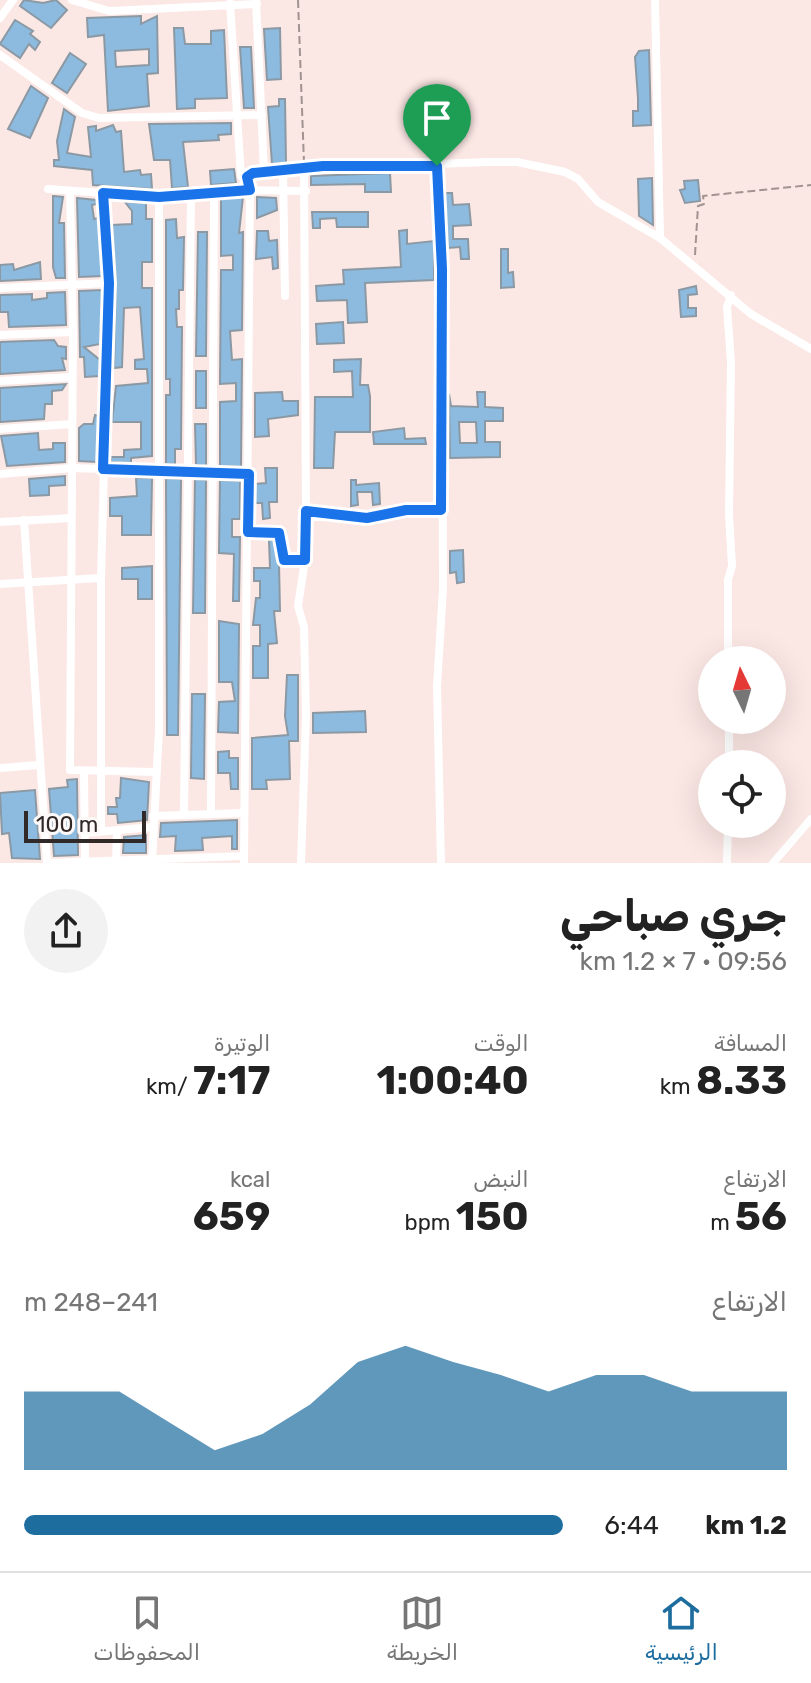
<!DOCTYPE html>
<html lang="ar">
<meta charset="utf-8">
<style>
:root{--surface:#fff;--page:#f2f2f2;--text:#222;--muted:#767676;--line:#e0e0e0;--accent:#1e6d9f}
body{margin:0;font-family:Rubik,Vazirmatn,sans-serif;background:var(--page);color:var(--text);direction:rtl;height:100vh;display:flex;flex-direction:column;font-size:30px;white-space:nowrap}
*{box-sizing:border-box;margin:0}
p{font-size:26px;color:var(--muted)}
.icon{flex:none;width:44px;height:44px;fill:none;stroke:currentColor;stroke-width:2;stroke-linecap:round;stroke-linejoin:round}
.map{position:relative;height:863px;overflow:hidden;direction:ltr}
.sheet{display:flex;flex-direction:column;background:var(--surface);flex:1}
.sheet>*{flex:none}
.needle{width:52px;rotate:355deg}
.controls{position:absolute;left:698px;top:646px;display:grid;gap:16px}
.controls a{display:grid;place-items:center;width:88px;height:88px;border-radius:50%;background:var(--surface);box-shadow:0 8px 32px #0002;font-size:40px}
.scale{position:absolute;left:24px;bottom:20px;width:122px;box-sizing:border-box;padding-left:8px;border:4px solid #302928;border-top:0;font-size:22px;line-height:28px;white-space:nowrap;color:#302928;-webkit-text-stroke:6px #fdf9f8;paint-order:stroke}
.pin{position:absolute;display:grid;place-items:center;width:68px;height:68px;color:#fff;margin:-82px -34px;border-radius:50% 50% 50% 0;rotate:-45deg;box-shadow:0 0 8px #0007}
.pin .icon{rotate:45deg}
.round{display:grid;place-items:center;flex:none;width:84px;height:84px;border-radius:42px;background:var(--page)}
.headline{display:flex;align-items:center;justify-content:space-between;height:136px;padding:0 24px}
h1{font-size:44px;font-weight:700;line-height:60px}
.metrics{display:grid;grid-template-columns:repeat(3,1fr);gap:12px;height:136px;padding:8px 24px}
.metrics div{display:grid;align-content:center}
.metrics b{font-size:40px;font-weight:700}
.metrics small{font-size:22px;font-weight:400}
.metrics p{font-size:22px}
.chart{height:224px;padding:16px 24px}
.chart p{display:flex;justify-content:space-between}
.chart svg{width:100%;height:144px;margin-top:8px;fill:var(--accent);opacity:.7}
ul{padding:0 24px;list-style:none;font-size:26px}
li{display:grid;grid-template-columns:128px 96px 1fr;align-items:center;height:60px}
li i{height:20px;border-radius:10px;background:var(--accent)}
.dock{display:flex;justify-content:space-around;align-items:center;height:112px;border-top:2px solid var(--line);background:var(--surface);font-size:22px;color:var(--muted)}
.dock a{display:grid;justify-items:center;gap:4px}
.dock .selected{color:var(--accent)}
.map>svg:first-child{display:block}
</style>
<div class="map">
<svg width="811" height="863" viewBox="0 0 811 863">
<rect width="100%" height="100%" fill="#fbe7e4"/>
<!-- building -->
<g fill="#8dbbdf" stroke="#8b99a4" stroke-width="2" fill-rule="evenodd">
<path d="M24 0 43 3 56 0 67 10 51 28 20 6Z"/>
<path d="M141 16V24L157 16 158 73 147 74 149 106 108 111 104 35 88 37 87 18ZM149 49V65L116 67 115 51Z"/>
<path d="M15 20 33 31 30 34 40 42 35 50 29 44 20 58 0 44Z"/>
<path d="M174 28H183L185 44H211V31L224 30 227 98 195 99V108L177 109Z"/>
<path d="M280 28 281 79 267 80 264 29Z"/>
<path d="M240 47H251L254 108H244Z"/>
<path d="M649 50 651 125 633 126V111H638V98L635 57 639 51Z"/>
<path d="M70 53 86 64 67 93 52 83Z"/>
<path d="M31 86 48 98 30 138 8 129Z"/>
<path d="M279 99H285L286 163 272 164 268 107 279 106Z"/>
<path d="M64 109 75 117 67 153 91 157 88 127 96 126V131L113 125 116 132 121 131 124 172 140 170 141 175 151 174 152 189 93 185 92 170 54 166V160H59L57 141Z"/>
<path d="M231 123V134L218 135 219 140 183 142 188 187 172 188 170 160H154L149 124Z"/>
<path d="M234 169 236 183 211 185 210 171Z"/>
<path d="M390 173 391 192H365V184L311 185V176Z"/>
<path d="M652 178 653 225 639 216 638 179Z"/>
<path d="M698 180 700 201 685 203 680 190 685 189 684 181Z"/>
<path d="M445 193H452L453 205 469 204 471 225 453 226V239H468L469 259H461L460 247 448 248Z"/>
<path d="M53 196 63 197 59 223H64L65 278H56L53 267Z"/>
<path d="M243 197 239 233 243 232 242 330 230 331 232 360 242 359 241 467 220 466V402L236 401V383L220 384 221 270H233V255L221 256V199Z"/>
<path d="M257 197 276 198 277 210 257 218Z"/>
<path d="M77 198 96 200 97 204 92 205 94 219 98 218 102 276 79 277Z"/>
<path d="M125 202 146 203V219H152V262H142V288H152V456L131 458V463L111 462V457H124V450L141 449V422H112L116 386 148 383 147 369H135V360L144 359 140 307 124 308 122 367 114 368 116 283 112 225 132 224V211Z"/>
<path d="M312 212H368V227H337L336 218 320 219V228H313Z"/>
<path d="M176 219 177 238 184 237 183 290H179V309H176L177 327H182L181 449H175V464H166V395H170V379H166V220Z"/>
<path d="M407 230V244L434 241V280L365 283 367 322 348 323 347 300 317 301 316 286 344 284 343 270 401 267 399 231Z"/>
<path d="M257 231H268L269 241 277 240 278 268 273 269 272 257 256 259Z"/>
<path d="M198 232H207L206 356H196Z"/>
<path d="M501 249H508V273L513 272 514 287 501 288Z"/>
<path d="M40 262 41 279 0 281V265L13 264 14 270Z"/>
<path d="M696 286 697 294 688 295V308H696V316L681 317 679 290Z"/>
<path d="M102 290 100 344 84 347 100 360 99 376 85 377 84 357H80L79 291Z"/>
<path d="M65 292 66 325 9 327 8 312H0V295L32 294V300L47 298V293Z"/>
<path d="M343 322 344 343 317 344 316 324Z"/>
<path d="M54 340 58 346 66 347V359L62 358 65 370 0 374V342Z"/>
<path d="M361 359 360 385H368L370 396V432H335L333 468H314L315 397H353L352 371 334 372V360Z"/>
<rect x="196" y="371" width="10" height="37"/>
<path d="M66 384 62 390 52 391V404H45L44 419 0 422V388Z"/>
<path d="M282 392 283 401H298V415L268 419 269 436 255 437V393Z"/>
<path d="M477 392H485V407L503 408V421H485V442H500V457L450 458 449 394 451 406 478 407ZM459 422H476L477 443H460Z"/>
<path d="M95 415 98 416 97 462 79 461V428L84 424H93Z"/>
<path d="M195 424H206V466L196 465Z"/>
<path d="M404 428 405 439 425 438 426 444H374L373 432Z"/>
<path d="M38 433 39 450 53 449V443H65V462L7 466 1 436Z"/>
<path d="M265 468H277V502H269L270 518 263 519 262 503H254V484L266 483Z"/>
<path d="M65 476V485L49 486V495L30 496 29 479Z"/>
<path d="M136 478H152L151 535H122V516H110V498L137 496Z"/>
<path d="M166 478 181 479 178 735H167Z"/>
<path d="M195 479 206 480 205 613H193Z"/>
<path d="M220 480 240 481V519H232V537H240L239 601H233L234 554 219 553Z"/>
<path d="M351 480H356V485L379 483 380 504 373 505 372 492H357L358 505 351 506Z"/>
<path d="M269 540H273L279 565 280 611H274L277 643 268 644V678H253V646H260V625H253L256 598H260V581H254V568H270Z"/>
<path d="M463 550 464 582 457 583 456 572 450 573V551Z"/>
<path d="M152 566V599H138V579H122V568Z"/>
<path d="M219 621 239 624 238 733 218 732 219 702 235 701 232 682H219Z"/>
<path d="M287 675H298V741H289L290 779 266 780 267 789H252V738L288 735 285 716Z"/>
<path d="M192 694H205L204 779 191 778Z"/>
<path d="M365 711 366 732 313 733V713Z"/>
<path d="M229 751V758H238V789H231L230 773H218V752Z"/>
<path d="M121 778 149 782 147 820 118 823 117 814H108V807H117L116 798H120Z"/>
<path d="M77 779 78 855 54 856 49 789 68 787 67 780Z"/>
<path d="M35 790 40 859 12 858 9 833 2 834 0 793Z"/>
<path d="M237 820V849H232V836L202 838 203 850 175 851 176 836 160 837 161 823Z"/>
<path d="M146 835V853H123L124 837Z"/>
</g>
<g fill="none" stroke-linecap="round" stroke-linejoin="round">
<!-- path -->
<g stroke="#a19390" stroke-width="2" stroke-dasharray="8 4" stroke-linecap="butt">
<path d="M298 0 304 163"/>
<path d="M695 255 698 206 704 204 703 196 811 185"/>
</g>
<!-- minor -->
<g stroke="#fff" stroke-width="8">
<path d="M72 0 109 11 257 4"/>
<path d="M655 0 660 238"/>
<path d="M256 1 264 171"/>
<path d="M230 3 241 176 247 177"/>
<path d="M0 18 13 0"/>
<path d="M0 55 82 113 99 118 262 115"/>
<path d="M437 166 442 269 443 589 437 687 441 863"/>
<path d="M304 169 488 162H517L565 172 578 179 598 202 660 238 751 314 811 349"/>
<path d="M283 171 285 296"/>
<path d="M48 189 159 197 239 190 306 191"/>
<path d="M70 192 73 332 70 770 154 772"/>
<path d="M0 288 109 283"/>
<path d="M0 335 73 332"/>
<path d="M0 381 72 377"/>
<path d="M0 429 72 424"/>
<path d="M0 474 72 468 249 474"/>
<path d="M306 511 367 518 406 510H441"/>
<path d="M24 520 47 863"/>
<path d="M0 522 71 518"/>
<path d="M248 532 279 533 284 560H305"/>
<path d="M0 584 101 578"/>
<path d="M728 660V580L732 566 729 514 731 362 727 307 731 295"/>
<path d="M729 720V764"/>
<path d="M0 768 38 765"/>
<path d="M84 771 85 861"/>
<path d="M211 813 214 193"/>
<path d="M184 814 191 194"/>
<path d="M153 816 244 813"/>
<path d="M101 830V578L109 283 103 193"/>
<path d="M85 833 153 827"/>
<path d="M48 863 244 856"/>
<path d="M116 863 117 830"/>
<path d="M152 863 159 729V197"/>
<path d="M244 863 250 190 247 177 264 171 304 169 306 511 305 560 298 606 304 627 306 716 301 863"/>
<path d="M727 863 728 824"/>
<path d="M773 863 811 819"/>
</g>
</g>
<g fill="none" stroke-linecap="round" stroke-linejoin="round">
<defs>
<path id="route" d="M323 166H437L442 269 441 510H406L367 518 306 511 305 560H284L279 533 248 532 249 474 103 469 109 283 103 193 159 197 250 190 247 177 253 173Z"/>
</defs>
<!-- route casing -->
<use href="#route" stroke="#fff" stroke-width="16"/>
<!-- route -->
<use href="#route" stroke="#1a73e8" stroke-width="10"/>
</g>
</svg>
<div class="controls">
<a><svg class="needle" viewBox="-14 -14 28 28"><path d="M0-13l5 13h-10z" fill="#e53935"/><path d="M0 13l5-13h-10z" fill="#767676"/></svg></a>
<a><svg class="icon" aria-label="locate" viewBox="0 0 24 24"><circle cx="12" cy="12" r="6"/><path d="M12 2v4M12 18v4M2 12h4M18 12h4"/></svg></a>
</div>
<div class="scale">100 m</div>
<div class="pin" style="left:437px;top:166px;background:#1e9e55"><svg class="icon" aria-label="arrive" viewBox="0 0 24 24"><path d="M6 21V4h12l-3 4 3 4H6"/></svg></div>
</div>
<section class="sheet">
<div class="headline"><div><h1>جري صباحي</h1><p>09:56 · 7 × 1.2 km</p></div><a class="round"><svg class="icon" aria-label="share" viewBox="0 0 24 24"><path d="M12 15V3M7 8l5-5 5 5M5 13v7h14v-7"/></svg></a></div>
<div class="metrics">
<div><p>المسافة</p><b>8.33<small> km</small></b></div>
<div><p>الوقت</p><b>1:00:40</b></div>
<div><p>الوتيرة</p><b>7:17<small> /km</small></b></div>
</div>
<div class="metrics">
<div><p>الارتفاع</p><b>56<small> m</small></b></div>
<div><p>النبض</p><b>150<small> bpm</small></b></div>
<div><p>kcal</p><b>659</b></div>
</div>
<div class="chart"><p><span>الارتفاع</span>241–248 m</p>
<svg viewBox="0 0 160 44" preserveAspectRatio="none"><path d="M0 44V20L10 20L20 20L30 29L40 38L50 33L60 24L70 11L80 6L90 11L100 15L110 20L120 15L130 15L140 20L150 20L160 20V44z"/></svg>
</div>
<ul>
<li><b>1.2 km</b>6:44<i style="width:100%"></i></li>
</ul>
</section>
<nav class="dock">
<a class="selected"><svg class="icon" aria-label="home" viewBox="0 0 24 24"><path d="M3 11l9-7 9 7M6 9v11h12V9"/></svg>الرئيسية</a>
<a><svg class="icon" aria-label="map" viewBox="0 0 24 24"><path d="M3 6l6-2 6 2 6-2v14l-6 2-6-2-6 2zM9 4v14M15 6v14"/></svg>الخريطة</a>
<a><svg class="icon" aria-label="saved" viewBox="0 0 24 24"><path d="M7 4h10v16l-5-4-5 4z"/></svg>المحفوظات</a>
</nav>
